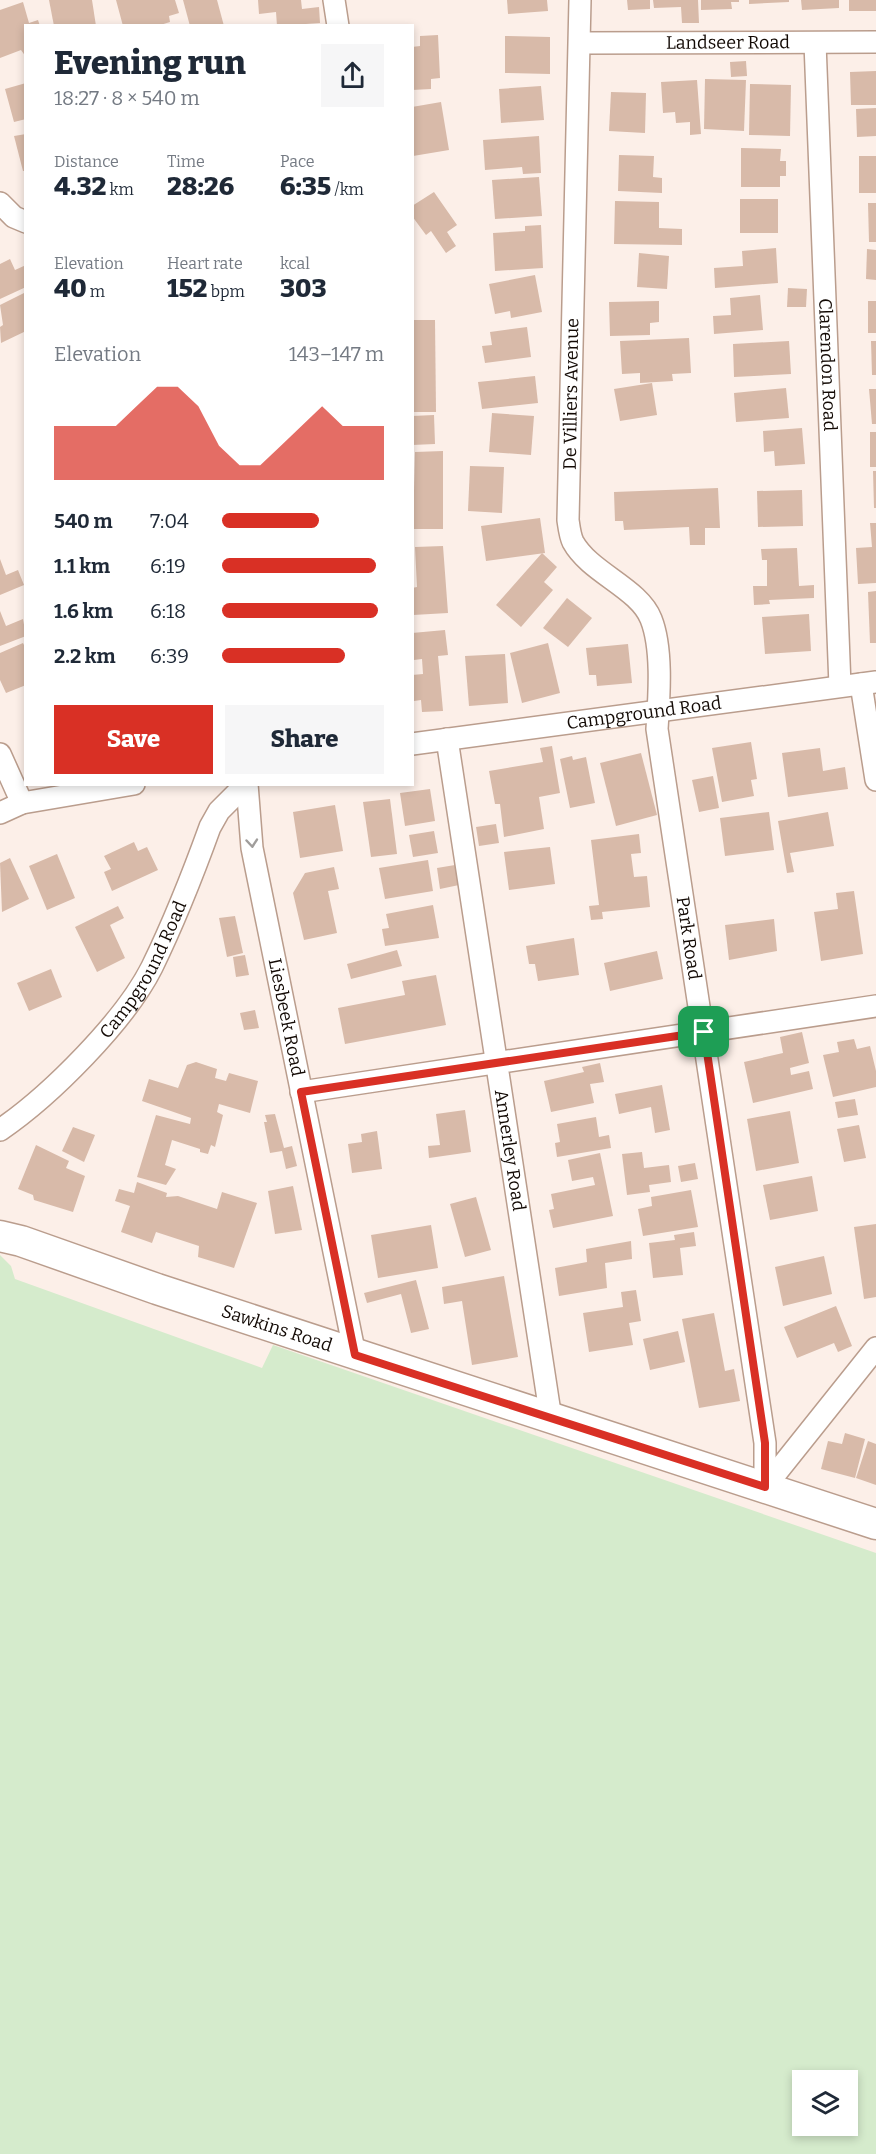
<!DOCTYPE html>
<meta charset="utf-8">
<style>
:root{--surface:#fff;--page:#f6f6f7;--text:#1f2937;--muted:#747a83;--accent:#d93025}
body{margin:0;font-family:Bitter,serif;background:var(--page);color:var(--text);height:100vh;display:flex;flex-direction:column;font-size:22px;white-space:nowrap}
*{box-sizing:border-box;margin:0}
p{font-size:20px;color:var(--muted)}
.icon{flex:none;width:33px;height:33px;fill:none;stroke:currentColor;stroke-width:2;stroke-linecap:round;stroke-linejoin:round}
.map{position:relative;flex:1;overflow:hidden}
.side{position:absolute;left:24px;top:24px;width:390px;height:762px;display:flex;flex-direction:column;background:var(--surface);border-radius:0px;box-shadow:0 3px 9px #0003}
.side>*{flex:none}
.fabs{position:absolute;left:792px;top:2070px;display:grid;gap:12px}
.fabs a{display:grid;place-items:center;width:66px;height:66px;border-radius:0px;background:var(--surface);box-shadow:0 3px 9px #0003;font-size:30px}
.pin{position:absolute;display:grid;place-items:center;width:51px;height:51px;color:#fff;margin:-26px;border-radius:12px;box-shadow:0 3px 9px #0006}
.round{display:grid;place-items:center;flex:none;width:63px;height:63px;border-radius:0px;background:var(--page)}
.summary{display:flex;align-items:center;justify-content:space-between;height:102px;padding:0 30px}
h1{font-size:33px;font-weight:800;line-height:45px}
.metrics{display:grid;grid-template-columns:repeat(3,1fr);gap:9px;height:102px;padding:6px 30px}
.metrics div{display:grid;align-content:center}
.metrics b{font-size:26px;font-weight:800}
.metrics small{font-size:16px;font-weight:400}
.metrics p{font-size:16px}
.chart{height:168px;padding:12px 30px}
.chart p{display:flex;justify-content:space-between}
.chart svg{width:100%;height:108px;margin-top:6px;fill:var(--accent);opacity:.7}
.action{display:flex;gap:12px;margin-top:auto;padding:12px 30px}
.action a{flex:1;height:69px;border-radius:0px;background:var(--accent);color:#fff;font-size:24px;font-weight:800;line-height:69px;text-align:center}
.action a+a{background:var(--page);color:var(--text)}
ul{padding:0 30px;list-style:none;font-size:20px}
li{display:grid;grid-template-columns:96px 72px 1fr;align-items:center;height:45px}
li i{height:15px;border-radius:8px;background:var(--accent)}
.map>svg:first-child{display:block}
</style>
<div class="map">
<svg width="876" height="2154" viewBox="0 0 876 2154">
<rect width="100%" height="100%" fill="#fcefe8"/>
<!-- green -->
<path fill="#d5ebcc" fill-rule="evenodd" d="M0 1255 11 1266 15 1279 262 1368 273 1345 876 1553V2154H0ZM802 2080H848V2126H802Z"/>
<!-- building -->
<g fill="#d8baa9">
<path d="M49 0H92L96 26H54Z"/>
<path d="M116 0H175L179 13 169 16 170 22 157 26H123Z"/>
<path d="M183 0H217L224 26H190Z"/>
<path d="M258 0H301L302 9 319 7 320 23 277 26 276 12 259 14Z"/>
<path d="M507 0H547L548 11 508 14Z"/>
<path d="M627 0H650V9L628 10Z"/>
<path d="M653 0H698L699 23H682L681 7 654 8Z"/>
<path d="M701 0H739V2H731L732 9 701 10Z"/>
<path d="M749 0H789V2L749 4Z"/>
<path d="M801 0H839V8L802 10Z"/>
<rect x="849" y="0" width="27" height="11"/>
<path d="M23 2 29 23 38 20 40 26H26V57L21 50 0 58V10Z"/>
<path d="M438 35 440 78 431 79V89L412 90V47L420 46V36Z"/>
<path d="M505 36 550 37V74L505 73Z"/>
<path d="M746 61 747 76 731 77 730 62Z"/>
<path d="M876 71V105H851L850 72Z"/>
<path d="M705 79 746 80 744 131 704 129Z"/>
<path d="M697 80 701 134 690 135V122L676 123 675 112 663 113 661 82Z"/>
<path d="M26 83V119L14 122 5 89Z"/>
<path d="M750 84 791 85 790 136 749 135Z"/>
<path d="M541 86 544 120 501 123 499 89Z"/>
<path d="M611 92 646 93 645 133 609 131Z"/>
<path d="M441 102 449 150 413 156 412 107Z"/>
<path d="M876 108V136L857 137 856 109Z"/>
<path d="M26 134V171H23L14 136Z"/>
<path d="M539 136 541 173 523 174 522 167 485 170 483 140Z"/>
<path d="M741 148 781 149 780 161H786V176H780V187H741Z"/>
<path d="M619 155 654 156 653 177 662 178V193L618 191Z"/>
<rect x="859" y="156" width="17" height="37"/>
<path d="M539 177 542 216 495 219 492 180Z"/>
<path d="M434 192 457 225 447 232 456 246 446 253 431 231 426 235 412 216V206Z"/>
<rect x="740" y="199" width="38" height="34"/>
<path d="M615 201 659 202V228L682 229V245L614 244Z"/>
<path d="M868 203H876V242H869Z"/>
<path d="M541 225 543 268 495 271 493 233 525 231V226Z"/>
<path d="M776 248 778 283 715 288 714 268 743 266 742 251Z"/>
<path d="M867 249 876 250V280L866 279Z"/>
<path d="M639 253 669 256 667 289 637 287Z"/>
<path d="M10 259 15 270 26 265V287L0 299V264Z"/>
<path d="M535 275 542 312 511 318 510 311 495 314 489 284Z"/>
<path d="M788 288 807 289 806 307H787Z"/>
<path d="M26 292V331L1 343 0 327 3 325 0 305Z"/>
<path d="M760 295 763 330 714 334 713 316 731 315 730 298Z"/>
<path d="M659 301V322L650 323V335L610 336 609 302Z"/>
<rect x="868" y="301" width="8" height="32"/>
<path d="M412 320H435L436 412H412Z"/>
<path d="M527 327 531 357 485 363 482 346 492 345 490 332Z"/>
<path d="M689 338 691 373 672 374 673 381 640 383V373L622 374 620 341Z"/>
<path d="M789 341 791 374 734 377 733 344Z"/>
<path d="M871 341H876V375H872Z"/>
<path d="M535 376 538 403 482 409 478 382Z"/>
<path d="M652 383 657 415 620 421 614 389Z"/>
<path d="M786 388 789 418 736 422 734 393Z"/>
<path d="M869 389H876V424H872Z"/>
<path d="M492 413 534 416 531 455 489 452Z"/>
<path d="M434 415 435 444 412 445V416Z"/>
<path d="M802 428 805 464 775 466 774 451 764 452 763 431Z"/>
<rect x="870" y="432" width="6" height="35"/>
<path d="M443 451V529H413L415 452Z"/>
<path d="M470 466 504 467 502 513 468 511Z"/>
<path d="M873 471H876V508H874Z"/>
<path d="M718 488 720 528H705V545H690L689 527 624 530 623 521H615L614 492Z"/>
<path d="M802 490 803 526 758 527 757 491Z"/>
<path d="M540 518 545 553 486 561 481 526Z"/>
<path d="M870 523H876V583L858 584 856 548 872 547Z"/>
<path d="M443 546 448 613 413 615 412 588 417 587 415 547Z"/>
<path d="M797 548 799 586 814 585V598L769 600 770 604 754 605 753 586H767V560H762L761 549Z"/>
<path d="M542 553 557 567 544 582 553 590 521 627 496 605Z"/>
<path d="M0 559 6 575 18 570 24 585 0 595Z"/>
<path d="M876 591V643H870L868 592Z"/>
<path d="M567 598 592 618 568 647 543 628Z"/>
<path d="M0 611 6 626 23 619 26 636 0 646Z"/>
<path d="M809 614 811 651 765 654 762 617Z"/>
<path d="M445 630 448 655 438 656 443 711 422 712 421 700 414 701 412 675 423 674 422 659 414 660 412 633Z"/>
<path d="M23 643 26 649V685L6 693 0 680V653Z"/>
<path d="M548 643 560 693 522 703 510 653Z"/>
<path d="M628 644 632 683 597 686 596 675H589L586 648Z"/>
<path d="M505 654 508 703 469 706 465 656Z"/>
<path d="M751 742 757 779 751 780 754 796 722 802 712 748Z"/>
<path d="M552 746 560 793 539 797 544 829 504 837 500 804H495L489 771 543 762 540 748Z"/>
<path d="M820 748 823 771 845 767 848 789 788 797 782 753Z"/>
<path d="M641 753 657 815 616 826 600 763Z"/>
<path d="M572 756 573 760 586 757 595 803 570 808 560 759Z"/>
<path d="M713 776 719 808 699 812 692 780Z"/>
<path d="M430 789 435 821 405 826 400 793Z"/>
<path d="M390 799 397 854 371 857 363 802Z"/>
<path d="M335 805 343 851 300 858 293 812Z"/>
<path d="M769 812 774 850 725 856 720 818Z"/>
<path d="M828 812 834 846 790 853 794 872 787 873 778 821Z"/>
<path d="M496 824 499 843 479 846 476 827Z"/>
<path d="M434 831 438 853 413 857 409 835Z"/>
<path d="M639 834 641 853 631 854 634 877 647 876 650 907 602 912 603 919 591 920 589 906 599 905 591 840Z"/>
<path d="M134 842 138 851 147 847 158 870 112 891 104 872 111 869 104 856Z"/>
<path d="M550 847 555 884 509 890 504 852Z"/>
<path d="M57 854 75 898 47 910 29 866Z"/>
<path d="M10 858 29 899 2 912 0 863Z"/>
<path d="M428 860 433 891 385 899 379 868Z"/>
<path d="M455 865 459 885 440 889 437 868Z"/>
<path d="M334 867 339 889 328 891 337 933 304 940 293 893 305 873Z"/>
<path d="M854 891 863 954 821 961 814 912 838 909 836 893Z"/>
<path d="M433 905 439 938 385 946 382 929 389 928 386 914Z"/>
<path d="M118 906 124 918 110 925 125 958 97 972 75 927Z"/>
<path d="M235 916 243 953 227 957 219 918Z"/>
<path d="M774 919 777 951 729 960 725 925Z"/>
<path d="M574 938 579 975 538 981 535 964H529L526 946Z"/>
<path d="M397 950 402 966 351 979 347 964Z"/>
<path d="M657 951 663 979 610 991 604 963Z"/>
<path d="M245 955 249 975 236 977 233 957Z"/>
<path d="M51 969 62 997 29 1011 17 983Z"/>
<path d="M436 975 446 1025 345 1044 338 1008 405 995 402 981Z"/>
<path d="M255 1010 259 1028 244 1030 240 1013Z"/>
<path d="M802 1032 809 1063 790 1068 791 1075 809 1071 813 1089 753 1103 744 1062 783 1053 780 1037Z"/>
<path d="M854 1039 857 1049 870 1046 876 1071V1087L833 1097 823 1055 839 1052 837 1042Z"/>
<path d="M196 1062 217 1069 215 1078 226 1081 229 1073 258 1081 250 1113 219 1104 217 1112 223 1115 215 1147 211 1145 208 1154 200 1152V1149L172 1140 165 1165 176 1169 166 1185 137 1177 156 1115 190 1124 191 1118 142 1101 149 1079 178 1088 187 1065Z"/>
<path d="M600 1063 604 1082 590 1084 594 1103 551 1112 544 1081 584 1072 582 1067Z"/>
<path d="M662 1085 670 1130 655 1133 651 1107 619 1114 615 1094Z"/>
<path d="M855 1099 858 1115 838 1118 835 1102Z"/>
<path d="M465 1110 471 1152 429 1158 428 1146 440 1145 436 1114Z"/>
<path d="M790 1111 799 1163 756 1171 747 1119Z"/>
<path d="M275 1114 284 1148 292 1146 297 1166 286 1169 282 1151 270 1153 264 1122H267L265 1115Z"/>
<path d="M596 1117 599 1137 609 1135 611 1148 557 1157 555 1143 560 1142 557 1124Z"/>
<path d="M859 1125 866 1158 844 1162 837 1129Z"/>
<path d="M73 1127 95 1135 84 1162 62 1151Z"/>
<path d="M377 1131 382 1169 352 1173 348 1144 362 1142 361 1134Z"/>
<path d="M36 1145 69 1161 66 1168 85 1176 73 1212 34 1200 33 1195 18 1189Z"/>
<path d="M642 1152 644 1168 669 1165 671 1182 649 1185 650 1192 627 1195 622 1154Z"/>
<path d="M600 1153 613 1216 553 1228 549 1210 554 1209 551 1194 595 1185 593 1177 572 1181 568 1160Z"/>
<path d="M695 1163 698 1179 681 1182 678 1166Z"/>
<path d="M812 1176 818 1211 770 1220 763 1185Z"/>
<path d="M137 1182 167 1193 166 1197 178 1196 217 1209 222 1192 257 1203 234 1268 198 1257 199 1246 156 1232 152 1243 121 1232 130 1206 115 1201 119 1189 134 1193Z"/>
<path d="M293 1186 302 1230 275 1234 268 1191Z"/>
<path d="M691 1190 698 1227 643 1236 638 1209 652 1206 651 1197Z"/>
<path d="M476 1197 491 1250 465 1257 450 1204Z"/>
<path d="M876 1224V1297L864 1299 854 1227Z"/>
<path d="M431 1225 438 1268 378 1278 371 1235Z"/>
<path d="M694 1232 696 1246 680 1248 683 1275 653 1278 649 1243 675 1240 674 1235Z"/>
<path d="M631 1241 632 1259 605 1263 607 1288 559 1296 555 1268 587 1262 586 1249Z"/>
<path d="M824 1256 832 1294 783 1306 775 1267Z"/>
<path d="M504 1276 518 1357 472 1365 462 1301 444 1304 442 1287Z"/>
<path d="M416 1280 429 1329 411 1333 401 1294 367 1303 364 1293Z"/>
<path d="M636 1290 641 1321 629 1323 633 1345 589 1352 583 1313 623 1307 621 1292Z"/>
<path d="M836 1306 852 1346 838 1352 834 1343 797 1358 784 1327Z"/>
<path d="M714 1313 725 1371 734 1369 740 1401 699 1408 682 1319Z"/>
<path d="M678 1331 685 1362 650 1370 643 1339Z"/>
<path d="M845 1433 865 1439 855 1478 821 1469 828 1441 842 1444Z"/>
<path d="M868 1441 876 1444V1485L856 1478Z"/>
</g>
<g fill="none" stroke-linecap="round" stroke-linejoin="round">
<defs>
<g id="street">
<path d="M334 0 338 26"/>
<path id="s1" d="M580 0 568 520C569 527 570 536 573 542 590 573 639 588 651 619 663 649 659 698 657 729L765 1443V1487"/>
<path id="s2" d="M580 43 876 42"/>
<path id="s3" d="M815 43 840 686"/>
<path d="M0 203 14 217 26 222"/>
<path d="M861 684 876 780"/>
<path id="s4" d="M447 739 551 1419"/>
<path id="s5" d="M412 744 876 682"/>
<path d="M0 754 22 803"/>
<path id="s6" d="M247 784 252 848 355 1355"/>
<path d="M0 813 22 803 134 784"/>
<path d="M301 1092 876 1006"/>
<path id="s7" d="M0 1130C50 1096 125 1021 152 967 174 922 193 874 210 827L219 811 246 784"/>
<path d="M765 1487 876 1348"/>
</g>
<g id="secondary">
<path id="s8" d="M0 1236 21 1241 157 1289 876 1524"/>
</g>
</defs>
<!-- street casing -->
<use href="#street" stroke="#ba9d8d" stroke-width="24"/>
<!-- secondary casing -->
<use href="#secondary" stroke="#ba9d8d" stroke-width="33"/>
<!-- street -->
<use href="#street" stroke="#fff" stroke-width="21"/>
<!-- secondary -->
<use href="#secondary" stroke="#fff" stroke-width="30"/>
</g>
<!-- one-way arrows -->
<defs><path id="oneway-chevron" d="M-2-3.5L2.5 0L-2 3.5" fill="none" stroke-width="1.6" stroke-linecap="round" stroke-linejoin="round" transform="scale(1.5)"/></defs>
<use stroke="#a09d9b" href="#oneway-chevron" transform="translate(252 843) rotate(85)"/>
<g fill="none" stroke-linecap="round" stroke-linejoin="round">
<defs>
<path id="route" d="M704 1032 765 1443V1487L355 1355 301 1092Z"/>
</defs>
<!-- route casing -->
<use href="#route" stroke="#fff" stroke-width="12"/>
<!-- route -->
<use href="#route" stroke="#d93025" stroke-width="8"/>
</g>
<g text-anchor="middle" stroke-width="4.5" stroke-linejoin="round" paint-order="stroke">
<!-- street labels -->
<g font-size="18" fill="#120904" stroke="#fff">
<text dy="6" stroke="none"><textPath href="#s2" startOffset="148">Landseer Road</textPath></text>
<text dy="6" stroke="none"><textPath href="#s3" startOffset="322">Clarendon Road</textPath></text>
<text transform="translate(571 394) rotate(-89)" y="6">De Villiers Avenue</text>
<text dy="6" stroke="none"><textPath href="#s5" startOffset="234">Campground Road</textPath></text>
<text dy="6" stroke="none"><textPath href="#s1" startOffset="976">Park Road</textPath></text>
<text dy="6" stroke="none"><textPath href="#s7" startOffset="218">Campground Road</textPath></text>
<text dy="6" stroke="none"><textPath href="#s6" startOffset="237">Liesbeek Road</textPath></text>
<text dy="6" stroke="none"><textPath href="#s4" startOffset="416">Annerley Road</textPath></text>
<text dy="6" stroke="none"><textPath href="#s8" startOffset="292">Sawkins Road</textPath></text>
</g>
</g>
</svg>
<div class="fabs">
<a><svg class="icon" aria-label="layers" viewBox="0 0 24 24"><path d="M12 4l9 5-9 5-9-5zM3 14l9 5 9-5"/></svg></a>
</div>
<div class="pin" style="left:704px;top:1032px;background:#1e9e55"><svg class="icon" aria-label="arrive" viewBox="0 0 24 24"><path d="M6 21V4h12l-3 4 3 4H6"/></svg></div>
<section class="side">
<div class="summary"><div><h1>Evening run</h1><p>18:27 · 8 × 540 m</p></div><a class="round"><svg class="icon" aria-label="share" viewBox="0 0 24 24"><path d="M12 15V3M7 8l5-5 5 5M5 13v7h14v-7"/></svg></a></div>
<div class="metrics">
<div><p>Distance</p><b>4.32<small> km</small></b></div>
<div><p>Time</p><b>28:26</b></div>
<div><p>Pace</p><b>6:35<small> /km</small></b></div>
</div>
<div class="metrics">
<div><p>Elevation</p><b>40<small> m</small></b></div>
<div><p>Heart rate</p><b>152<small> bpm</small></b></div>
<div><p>kcal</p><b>303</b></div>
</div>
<div class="chart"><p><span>Elevation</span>143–147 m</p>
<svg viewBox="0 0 160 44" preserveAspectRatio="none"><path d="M0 44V22L10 22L20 22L30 22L40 14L50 6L60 6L70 14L80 30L90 38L100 38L110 30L120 22L130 14L140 22L150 22L160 22V44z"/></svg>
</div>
<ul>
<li><b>540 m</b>7:04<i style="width:60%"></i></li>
<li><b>1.1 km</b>6:19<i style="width:95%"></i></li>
<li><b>1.6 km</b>6:18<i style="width:96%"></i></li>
<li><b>2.2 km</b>6:39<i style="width:76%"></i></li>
</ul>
<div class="action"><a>Save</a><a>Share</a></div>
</section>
</div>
